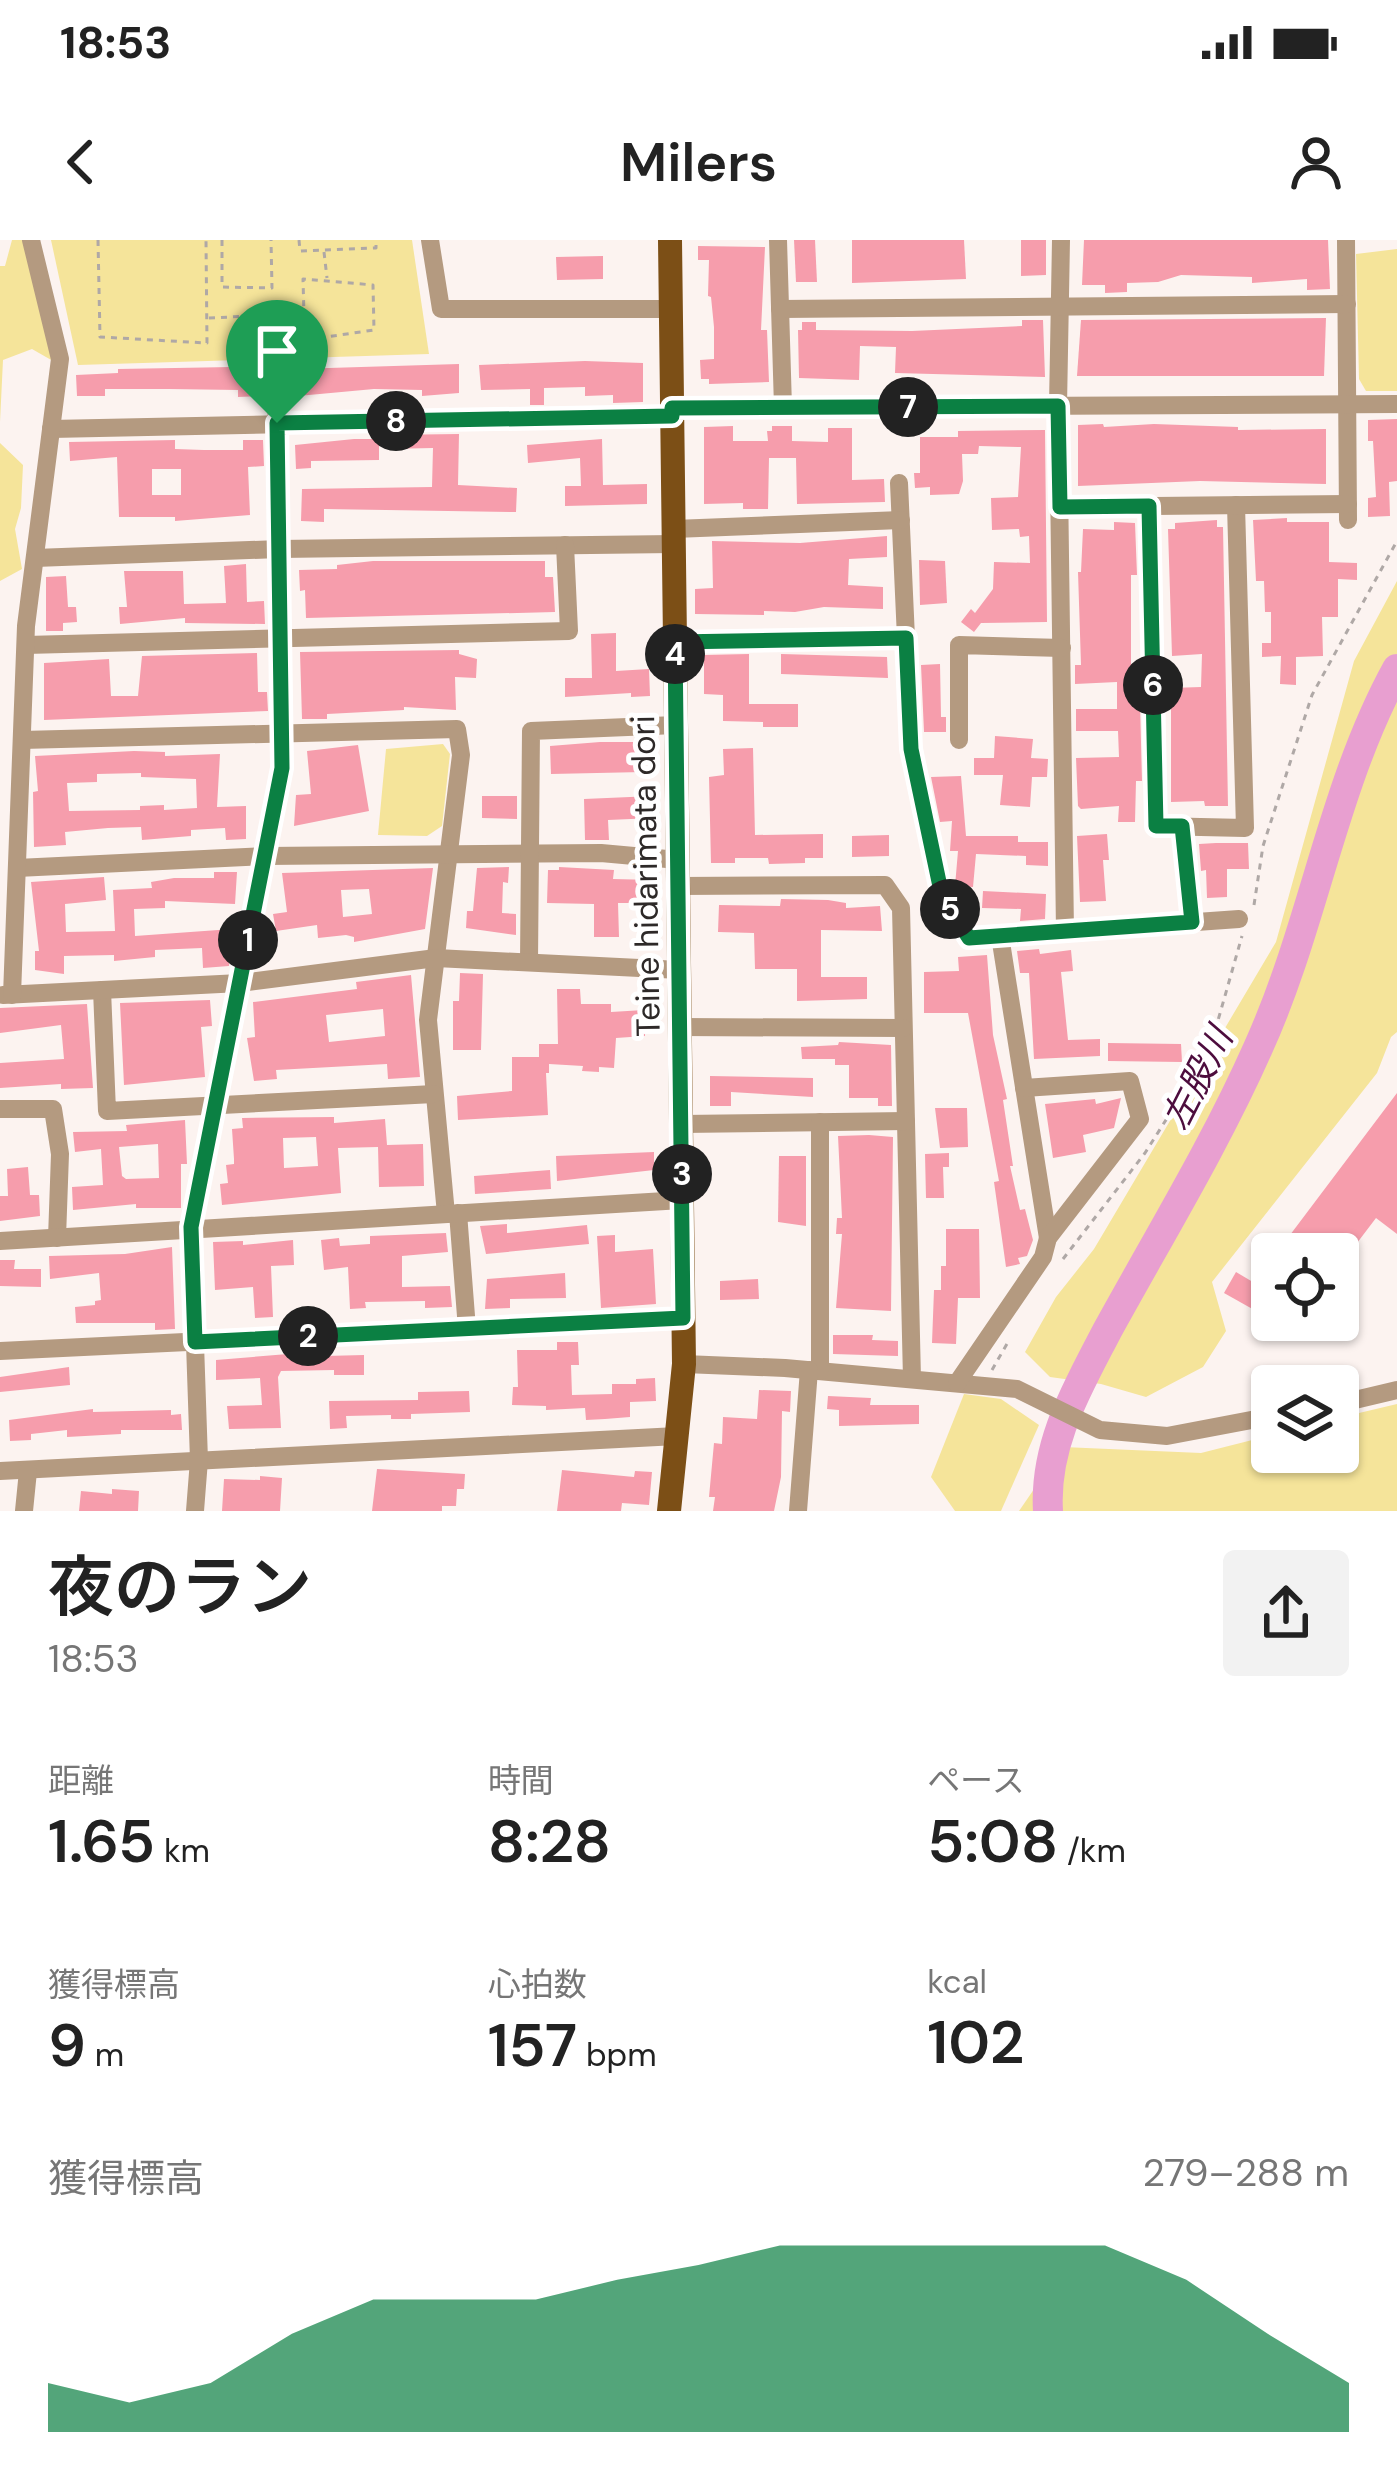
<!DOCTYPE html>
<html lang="ja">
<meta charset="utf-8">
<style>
:root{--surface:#fff;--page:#f2f2f2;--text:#222;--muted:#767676;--accent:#0b8043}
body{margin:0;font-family:"DM Sans","Noto Sans JP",sans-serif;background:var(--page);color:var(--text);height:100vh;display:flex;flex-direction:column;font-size:45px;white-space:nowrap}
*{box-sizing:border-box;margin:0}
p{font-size:39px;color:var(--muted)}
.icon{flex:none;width:66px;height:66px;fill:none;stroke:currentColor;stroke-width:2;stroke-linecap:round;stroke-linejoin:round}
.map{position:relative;height:1271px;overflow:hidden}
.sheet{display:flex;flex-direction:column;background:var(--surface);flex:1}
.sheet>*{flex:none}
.fabs{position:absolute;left:1251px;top:993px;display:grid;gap:24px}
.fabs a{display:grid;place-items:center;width:108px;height:108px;border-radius:12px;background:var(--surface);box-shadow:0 3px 9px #0004;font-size:60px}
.pin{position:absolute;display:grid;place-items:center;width:102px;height:102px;color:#fff;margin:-123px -51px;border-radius:50% 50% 50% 0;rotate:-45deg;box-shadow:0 0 12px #0007}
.pin .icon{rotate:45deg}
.km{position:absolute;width:60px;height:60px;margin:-30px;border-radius:50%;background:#222;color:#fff;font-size:33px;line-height:60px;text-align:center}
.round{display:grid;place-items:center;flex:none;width:126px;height:126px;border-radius:12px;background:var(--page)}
.summary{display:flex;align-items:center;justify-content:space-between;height:204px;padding:0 48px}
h1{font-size:66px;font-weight:600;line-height:90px}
.stats{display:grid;grid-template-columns:repeat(3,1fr);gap:18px;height:204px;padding:12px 48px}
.stats div{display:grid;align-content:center}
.stats b{font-size:60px;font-weight:600}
.stats small{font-size:33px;font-weight:400}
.stats p{font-size:33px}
.chart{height:336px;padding:24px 48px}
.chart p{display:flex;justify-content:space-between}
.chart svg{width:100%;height:216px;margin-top:12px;fill:var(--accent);opacity:.7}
.status{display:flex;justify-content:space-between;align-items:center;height:84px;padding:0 60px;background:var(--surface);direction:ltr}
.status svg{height:33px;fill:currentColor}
header{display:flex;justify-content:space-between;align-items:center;height:156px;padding:0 48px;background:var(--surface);font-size:54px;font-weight:600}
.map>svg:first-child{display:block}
</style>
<div class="status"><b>18:53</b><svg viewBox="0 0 49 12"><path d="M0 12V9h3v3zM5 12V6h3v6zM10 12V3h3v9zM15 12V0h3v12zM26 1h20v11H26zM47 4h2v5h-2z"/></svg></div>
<header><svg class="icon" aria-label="back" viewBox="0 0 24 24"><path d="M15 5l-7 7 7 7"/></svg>Milers<svg class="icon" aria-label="person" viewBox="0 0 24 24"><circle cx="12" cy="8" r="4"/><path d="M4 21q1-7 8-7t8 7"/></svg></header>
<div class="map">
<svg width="1397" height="1271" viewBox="0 0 1397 1271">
<rect width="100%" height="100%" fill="#fcf3f0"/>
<!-- green -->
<g fill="#f5e49a">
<path d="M12 0H27L53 121 32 109 3 120 0 182V26H5Z"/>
<path d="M51 0H412L429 114 78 125Z"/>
<path d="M1397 9V151H1366L1359 139 1356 14Z"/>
<path d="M0 203 23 225 21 268 15 289 22 329 0 341Z"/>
<path d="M1397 341V792L1391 797 1377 833 1212 1042 1226 1091 1203 1127 1146 1157 1101 1144 1050 1137 1025 1112 1056 1057 1094 1009 1276 702 1354 421Z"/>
<path d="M443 504 450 514 442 586 427 596 378 595 386 509Z"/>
<path d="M964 1154 1001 1159 1039 1185 1001 1271H955L931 1237Z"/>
<path d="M1397 1164V1271H1019L1063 1207 1201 1213 1272 1195V1212H1338V1178Z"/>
</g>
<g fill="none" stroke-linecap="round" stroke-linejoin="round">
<!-- river -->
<path stroke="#e89fd0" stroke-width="30" d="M1048 1271C1044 1204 1077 1149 1107 1091 1158 998 1215 905 1258 808 1314 685 1332 547 1397 429"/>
</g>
<!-- building -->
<g fill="#f69dac" fill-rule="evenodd">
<path d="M794 0H815L817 42H796Z"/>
<path d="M852 0H964L966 39 852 43Z"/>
<path d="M1021 0H1046V35L1021 36Z"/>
<path d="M1084 0H1328L1330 49 1307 50V39L1252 43V37L1181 35 1158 42 1127 43V52L1105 53V45H1082Z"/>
<path d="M698 6 765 7 761 90H767L769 142 709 144V139H701L700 120 714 119V87L711 57 708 56 709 20H698Z"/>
<path d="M603 16V39L557 40 556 17Z"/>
<path d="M1326 78 1324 136H1077L1081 80Z"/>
<path d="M1022 80H1043L1045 137 895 133 896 107 860 106 859 140 799 138 798 90H802V82H816V90L912 91 1022 86Z"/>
<path d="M585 121 643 123V162L613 163V155L585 156V147L544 148V165H530V149L481 150 479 125Z"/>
<path d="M459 124V153L422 156V150L374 149 298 156 296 129Z"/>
<path d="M232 127V132H260V156L238 157V150L169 149H105V156H77L76 135 118 133V129Z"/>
<path d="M1397 179V241L1389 242 1390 276 1368 277V258L1376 257 1373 201H1368V180Z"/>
<path d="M1103 184 1104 187 1154 184 1238 187V190L1326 189V244L1200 241 1078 246V185Z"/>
<path d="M733 186V201H768L767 191H772V186H792V201L828 202V188H852V240L884 239 885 262 797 264 796 218H769L768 269H743V263L704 264V187Z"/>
<path d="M1045 190 1047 382 981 383 974 392 961 382 971 369 975 373 993 349 994 322 1030 323 1029 296 1020 297 1019 289 992 290 991 258 1018 257 1021 207 979 206 978 214H962L963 241 959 254 930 255V247L915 248 914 233H920V197H958V191Z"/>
<path d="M459 194 458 245 517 248 516 272 324 269V282L301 281 302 249 432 247 433 208 386 209V195Z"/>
<path d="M354 199H379V220L311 221V228L296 229 295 205Z"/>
<path d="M602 199 603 245 647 244V264L565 266V246H581L580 218 528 223 527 205Z"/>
<path d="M175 200V209L204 210H243V200H263L264 226 248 227 250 275 175 281V277H119L117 217 70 221 69 202ZM152 229H181V255H152Z"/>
<path d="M1287 278V282H1329V322L1357 323V340L1338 339V377H1322L1323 416 1296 417V445L1280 444 1281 416 1262 417V403H1271V372H1265L1264 341H1256L1253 280Z"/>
<path d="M1217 280V287H1223L1228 566H1205L1204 561 1171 562V448L1201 447 1202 414 1172 416 1168 289H1175V283Z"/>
<path d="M1114 282 1135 283 1137 335H1131V424H1139L1142 541H1136L1135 582H1118L1119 566 1081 569 1078 566 1076 518 1119 517 1118 491H1076V469H1117V442L1075 444V425H1081L1078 332H1081L1083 289 1114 290Z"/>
<path d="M887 296V317L849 319 848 345 883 347V369L824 367 795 372 764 371V375L695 374V349L713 348 712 301 800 303Z"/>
<path d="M919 320 945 321 947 363 920 365Z"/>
<path d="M373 321H545V337H553L555 372 306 378 305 350 300 351 299 330 337 329V325Z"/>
<path d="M246 324 247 362 264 361 265 384 185 383V378L120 384 119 367H127L124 331H183L184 364 226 363 224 326Z"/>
<path d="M66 336 68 367H76L77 382 63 383V391H46V337Z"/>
<path d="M616 393V431L649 429 650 456 631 457V453L565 457V438H592L591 394Z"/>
<path d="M459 410V414L477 419 476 438 455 437 456 470 404 467V470L327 474V479H302L300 412Z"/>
<path d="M257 413 258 452H267L268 471 44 480V423L109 419 111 456H138L142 416Z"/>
<path d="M749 414V464H798V487H763V482L723 481V455L704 454V415Z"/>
<path d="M781 414 887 417 888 438 781 434Z"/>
<path d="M940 424 941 477H946V492H924L921 425Z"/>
<path d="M995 496 1033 499 1031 518 1048 519 1047 537H1032L1030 567 1000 565 1003 535H974V518H994Z"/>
<path d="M600 502H643V532L551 534 550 506Z"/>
<path d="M358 505 369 571 294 586 296 555 311 554 307 511Z"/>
<path d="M753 508 755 595 823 594V618H805V623L769 624 768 618H735V623H711L709 537 724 535 723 509Z"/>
<path d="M134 511 165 512V516L220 514 217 567 246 566V599L226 600 225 588 191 590V596L142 600 141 587 108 588 65 592 66 605 34 607 33 552 38 551 35 516ZM141 533V537L196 539 197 568 164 570V565L140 566V570L69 571 67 543 97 542V534Z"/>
<path d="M961 536 966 596H1018V602H1048V626L1026 625V616L976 614 973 647 955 646 958 611H950L952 581 940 582 931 537Z"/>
<path d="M482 556H517V579L482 578Z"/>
<path d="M653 556 654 578 608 580 609 600H585L584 559Z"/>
<path d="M1107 594 1109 620H1103L1106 661 1080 662 1077 596Z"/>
<path d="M889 595V616L852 617V596Z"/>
<path d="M1216 603H1248L1249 629H1227V657L1207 658 1206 630 1201 631 1199 604Z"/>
<path d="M509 627 508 643 503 642 502 673 516 674V695L466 688 467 671H473L477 628Z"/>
<path d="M559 627 614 630 613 639 653 640 652 663H618L619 697H594V664L547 663 548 630H559Z"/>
<path d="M433 628 425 689 354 702V697L346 695 318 698 317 685 276 691 273 674 287 672 282 633ZM369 649 372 674 343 677 341 650Z"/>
<path d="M214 632H237L235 664 165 661V668L134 669 135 696 232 689 229 726 203 728 202 708 155 710V717L114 721V715L64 716V734L35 730V711H39L31 642 104 637 106 660 65 664 66 692 115 691 113 650 152 648 151 642 174 638H214Z"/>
<path d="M983 651 1046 654 1045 679 1020 681 1021 669 982 668Z"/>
<path d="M781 659 828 660 846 663V668L880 666 882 691 821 690V737H867V759L797 761V729H755L754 693 718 692 719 665 780 666Z"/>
<path d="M1039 709 1040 714 1071 710 1073 731 1061 732 1068 800 1100 799V816L1034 819 1029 733H1020L1017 711Z"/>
<path d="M987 715 993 795 1007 859 1003 860 1013 926H1010L1020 970 1025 969 1033 1000 1027 1016 1018 1018 1020 1024 1006 1027 994 942 999 941 968 773H924V732L959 731 958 717Z"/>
<path d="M460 733 483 734 481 810H453V761H459Z"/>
<path d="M411 735 420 837 388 839 387 824 276 830 277 839 254 841 247 798 255 797 253 762 357 749 356 742ZM383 769 385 796 329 802 326 775Z"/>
<path d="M557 749H580L581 764H611V772L644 770 645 796 616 798 614 828 599 827V832L582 831 583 826 549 824V833H546L548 875 458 880 457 856 512 851V817H539V804H558Z"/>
<path d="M210 760 212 786 201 787 205 837 124 845 120 763Z"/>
<path d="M87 764 93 848 61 849V844L0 848V823L64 819 61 785 0 793V768Z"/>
<path d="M839 802 891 805 892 866H878V858H849V825H835V819H802L801 807 838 805Z"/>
<path d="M1108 803 1181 804 1182 822 1108 821Z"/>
<path d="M710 836 813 838V857L731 852V866H710Z"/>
<path d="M1397 853V994L1376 978 1338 1028V1014H1299L1288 1006 1295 998 1290 995Z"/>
<path d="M1121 858 1114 888 1083 895 1086 912 1053 918 1045 864 1095 859 1096 864Z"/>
<path d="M935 868H967L968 907 940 908Z"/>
<path d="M334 877V883L385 879 387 905 423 904 424 946 379 947 378 907 338 908 341 953 222 965 220 944 228 943 226 925 234 924V919L232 889 243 888 242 878ZM316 897 318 926 284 928 283 898Z"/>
<path d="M185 880 187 924H181V968H136V964L73 970 72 947 103 945 101 909 75 912 73 892 127 891 126 885ZM158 904 159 938 126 939 122 936 119 907Z"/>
<path d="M869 895 893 897 891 1071 836 1068 842 994H836L837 978H842L838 896Z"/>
<path d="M654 912V930L557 941 556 916Z"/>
<path d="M949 913V927H943L944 958H926L925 914Z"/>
<path d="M779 916H806V986L778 982Z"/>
<path d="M28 927 30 955H39L40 976 0 981V956H8L7 929Z"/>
<path d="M550 930 551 949 475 954 474 936Z"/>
<path d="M507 984V993L587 985 589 1004 486 1014 480 986Z"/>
<path d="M946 989H979L980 1058H958L956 1104 932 1103 934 1050H941V1026H946Z"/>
<path d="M446 993 448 1012 402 1016V1047L450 1046 452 1067 425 1068V1061L365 1062 366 1068 350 1069 348 1027 324 1030 321 1000 339 998 340 1006 370 1004V996Z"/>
<path d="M615 995V1012L653 1009 656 1064 601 1068 597 996Z"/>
<path d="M293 1000 294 1025 271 1026 273 1077 255 1078 253 1047 215 1050 213 1002 243 1001V1005Z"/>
<path d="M172 1007 175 1089 155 1090V1083H76L75 1067 95 1065V1061L101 1060 99 1033 50 1039 49 1016 125 1014Z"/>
<path d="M0 1020H15L14 1029H41V1047L0 1046Z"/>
<path d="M1236 1032 1268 1051 1256 1071 1224 1053Z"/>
<path d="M565 1033 566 1058 510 1059V1068L485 1069 487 1039Z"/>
<path d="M758 1039 759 1059 720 1060V1041Z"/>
<path d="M833 1095H873L872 1100 898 1101V1116L833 1114Z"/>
<path d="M557 1102H578L579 1125H571L572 1155 612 1154V1144H636V1139L655 1138 656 1161 630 1162V1177L605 1179 586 1180 585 1168 546 1170V1166L512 1165 513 1147H518L517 1110H557Z"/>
<path d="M325 1111V1116L364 1115V1135H334V1130L281 1131 278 1137 281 1188 229 1189 227 1166 262 1165 260 1138 216 1140V1120Z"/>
<path d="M69 1127 70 1145 0 1152V1137Z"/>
<path d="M759 1150 791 1151 790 1172 782 1171 781 1237 774 1271H713L715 1257H709L714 1203 722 1204 723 1177 757 1179Z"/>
<path d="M469 1151 470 1172 411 1174V1179H391V1175L346 1176 347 1188 330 1189 329 1161 418 1160V1152Z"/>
<path d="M828 1156 871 1158 870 1165H919V1184L839 1186V1170L827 1169Z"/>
<path d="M93 1169V1172L171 1170V1175L181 1174 182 1190H121V1194L67 1197V1190L31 1194V1200L10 1201 9 1180Z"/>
<path d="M377 1229 465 1234 464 1249H457L456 1266H442V1271H372Z"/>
<path d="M562 1230 634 1237 635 1231 652 1232 649 1265 622 1263 621 1271H557Z"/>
<path d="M260 1236 282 1238 280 1271H222L224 1239 260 1240Z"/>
<path d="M112 1249 139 1251 138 1271H79L81 1251 112 1254Z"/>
</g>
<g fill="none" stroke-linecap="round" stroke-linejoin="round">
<!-- path -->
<g stroke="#afa8a6" stroke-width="3" stroke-dasharray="6 6" stroke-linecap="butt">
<path d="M98 0 100 97 207 103 206 0"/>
<path d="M222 0V47L272 48 271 0"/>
<path d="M299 0 300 11 376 8V0"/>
<path d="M324 12 327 38"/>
<path d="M209 78 272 75"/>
<path d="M275 117 273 74 304 76 303 39 373 45 374 90 306 100 304 76"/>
<path d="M1254 665 1263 606 1312 455 1397 301"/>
<path d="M1063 1019 1145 913 1209 812 1242 696"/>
<path d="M992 1130 1008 1102"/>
</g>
<!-- minor -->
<g stroke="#b49a80" stroke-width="18">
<path d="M430 0 441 69H671"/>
<path d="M778 0 783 167"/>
<path d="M1061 0 1058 166 1065 692"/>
<path d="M1346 0 1348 280"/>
<path d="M780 69 1347 64"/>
<path d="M672 168 1397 164"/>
<path d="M51 189 672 176"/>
<path d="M899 243 911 509 942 656 969 698 1239 679"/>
<path d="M1149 266 1156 586 1245 588 1236 265"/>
<path d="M1060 267 1348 264"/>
<path d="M674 289 901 280"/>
<path d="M35 318 279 309 674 304"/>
<path d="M675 402 906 398"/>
<path d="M26 405 569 391 565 305"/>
<path d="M22 500 457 489 461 515 428 780 446 974"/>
<path d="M959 500V405L1062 408"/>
<path d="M1182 587 1192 683"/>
<path d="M17 628 265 616 601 613 678 620"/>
<path d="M678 646 885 645 901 668 912 1139"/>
<path d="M1000 696 1048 998"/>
<path d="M529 722 531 491 676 485"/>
<path d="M102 750 107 871 434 854"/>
<path d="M3 755 240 743 436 718 680 730"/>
<path d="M12 755 26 386 60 119 31 0"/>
<path d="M680 787 903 788"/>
<path d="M0 869H53L60 914 57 998"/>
<path d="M682 884 906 881"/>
<path d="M458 973 467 1089"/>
<path d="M0 1001 682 960"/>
<path d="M0 1111 683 1078"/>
<path d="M684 1124 785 1128 1017 1149 1100 1190 1167 1196 1272 1176"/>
<path d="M820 1131V882"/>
<path d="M957 1143 1043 1017 1048 998 1140 879 1130 841 1024 848"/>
<path d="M1338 1164 1397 1150"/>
<path d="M0 1231 677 1196"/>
<path d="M24 1271 28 1231"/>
<path d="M195 1271 199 1220 191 987 282 528 276 136"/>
<path d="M798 1271 809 1130"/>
</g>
<!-- major -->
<path stroke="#7c4f16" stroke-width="24" d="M669 1271 684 1124 670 0"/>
</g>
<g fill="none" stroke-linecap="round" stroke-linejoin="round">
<defs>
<path id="route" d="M1058 166 1060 267 1149 266 1156 586H1182L1192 682 969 698 942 656 911 509 906 398 675 402 683 1078 195 1102 191 987 282 528 277 183 672 176V168Z"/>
</defs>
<!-- route casing -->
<use href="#route" stroke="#fff" stroke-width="24"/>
<!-- route -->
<use href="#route" stroke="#0b8043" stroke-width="15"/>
</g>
<g text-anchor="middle" stroke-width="10" stroke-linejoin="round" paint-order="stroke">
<!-- street labels -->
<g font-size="33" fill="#2d2928" stroke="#fff">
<text transform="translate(645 636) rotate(-91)" y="12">Teine hidarimata dori</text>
</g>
<!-- water labels -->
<g font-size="36" font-style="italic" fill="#4d0d3e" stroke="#fff">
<text transform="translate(1197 838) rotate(-63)" y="13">左股川</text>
</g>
</g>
</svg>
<div class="fabs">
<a><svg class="icon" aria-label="locate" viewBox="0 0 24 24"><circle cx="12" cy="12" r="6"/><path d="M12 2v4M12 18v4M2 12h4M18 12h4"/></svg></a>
<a><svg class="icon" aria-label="layers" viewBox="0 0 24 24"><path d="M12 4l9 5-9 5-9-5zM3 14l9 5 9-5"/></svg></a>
</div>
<div class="pin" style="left:277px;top:183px;background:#1e9e55"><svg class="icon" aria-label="arrive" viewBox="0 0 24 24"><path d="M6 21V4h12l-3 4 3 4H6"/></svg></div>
<b class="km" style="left:248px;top:700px">1</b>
<b class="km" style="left:308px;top:1096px">2</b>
<b class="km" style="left:682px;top:934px">3</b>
<b class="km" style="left:675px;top:414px">4</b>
<b class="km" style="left:950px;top:669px">5</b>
<b class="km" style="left:1153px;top:445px">6</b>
<b class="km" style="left:908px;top:167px">7</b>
<b class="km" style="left:396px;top:181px">8</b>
</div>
<section class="sheet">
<div class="summary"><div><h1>夜のラン</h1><p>18:53</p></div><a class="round"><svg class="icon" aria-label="share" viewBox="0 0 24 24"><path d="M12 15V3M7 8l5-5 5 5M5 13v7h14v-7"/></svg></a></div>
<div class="stats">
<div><p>距離</p><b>1.65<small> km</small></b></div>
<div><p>時間</p><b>8:28</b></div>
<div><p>ペース</p><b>5:08<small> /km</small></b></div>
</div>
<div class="stats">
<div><p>獲得標高</p><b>9<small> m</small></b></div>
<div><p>心拍数</p><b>157<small> bpm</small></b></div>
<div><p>kcal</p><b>102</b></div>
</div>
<div class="chart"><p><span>獲得標高</span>279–288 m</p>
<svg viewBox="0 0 160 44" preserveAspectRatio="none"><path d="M0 44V34L10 38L20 34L30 24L40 17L50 17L60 17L70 13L80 10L90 6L100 6L110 6L120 6L130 6L140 13L150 24L160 34V44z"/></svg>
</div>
</section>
